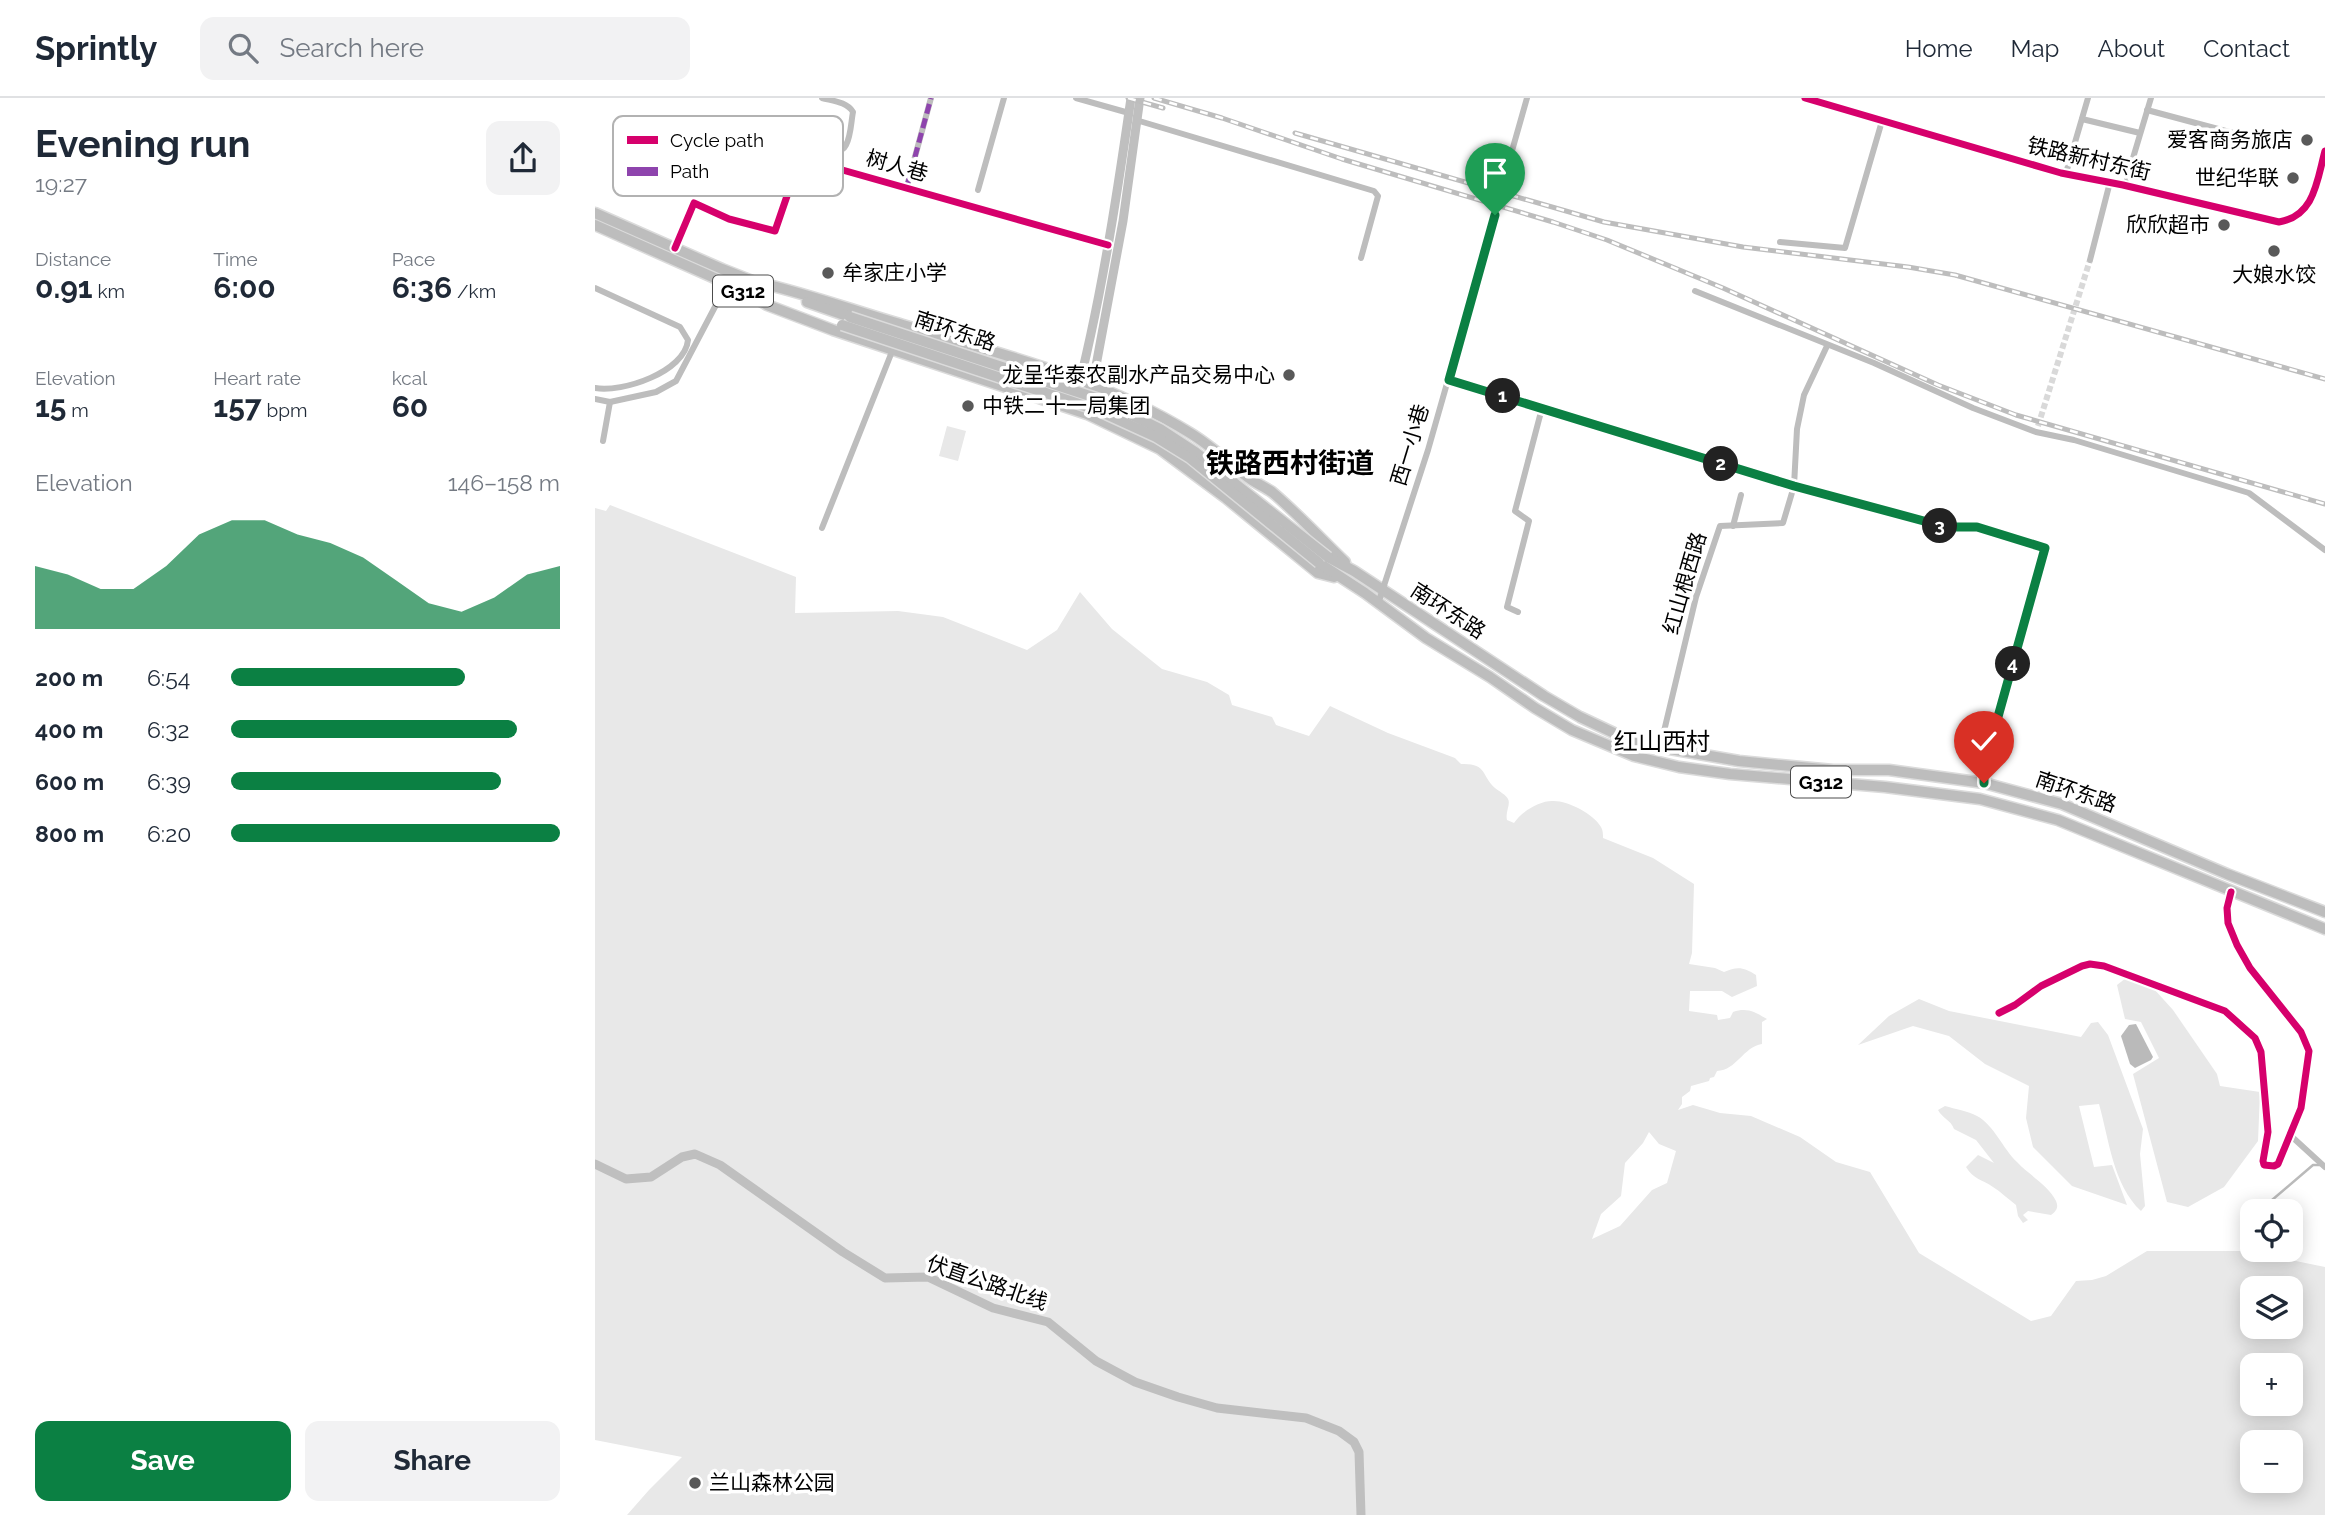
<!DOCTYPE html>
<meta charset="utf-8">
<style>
:root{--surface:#fff;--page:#f2f2f3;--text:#1f2937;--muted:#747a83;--line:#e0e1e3;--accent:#0b8043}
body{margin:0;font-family:Raleway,"Noto Sans SC",sans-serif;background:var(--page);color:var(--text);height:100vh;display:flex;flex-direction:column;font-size:26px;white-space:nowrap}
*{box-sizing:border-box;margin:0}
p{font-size:23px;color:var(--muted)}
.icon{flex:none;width:38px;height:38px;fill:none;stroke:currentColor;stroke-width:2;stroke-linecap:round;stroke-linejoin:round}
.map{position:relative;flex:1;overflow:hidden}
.panel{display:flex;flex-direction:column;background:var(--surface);width:595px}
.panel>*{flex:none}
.buttons{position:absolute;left:1645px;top:1101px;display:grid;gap:14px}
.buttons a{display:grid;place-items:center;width:63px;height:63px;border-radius:14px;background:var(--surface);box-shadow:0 4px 18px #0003;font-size:35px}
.pin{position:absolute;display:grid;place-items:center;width:60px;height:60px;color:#fff;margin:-72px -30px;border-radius:50% 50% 50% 0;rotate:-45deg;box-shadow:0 0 7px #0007}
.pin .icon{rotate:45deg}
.km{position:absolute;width:35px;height:35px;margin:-18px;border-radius:50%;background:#222;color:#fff;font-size:19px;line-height:35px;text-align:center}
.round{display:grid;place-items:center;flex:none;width:74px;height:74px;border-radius:14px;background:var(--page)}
.head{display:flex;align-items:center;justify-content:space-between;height:119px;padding:0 35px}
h1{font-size:38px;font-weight:700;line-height:52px}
.figures{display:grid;grid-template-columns:repeat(3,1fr);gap:10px;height:119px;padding:7px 35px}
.figures div{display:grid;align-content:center}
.figures b{font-size:30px;font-weight:700}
.figures small{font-size:19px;font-weight:400}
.figures p{font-size:19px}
.chart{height:196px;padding:14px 35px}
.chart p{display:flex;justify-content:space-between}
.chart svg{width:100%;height:126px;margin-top:7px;fill:var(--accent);opacity:.7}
.cta{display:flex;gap:14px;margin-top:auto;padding:14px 35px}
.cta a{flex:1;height:80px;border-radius:14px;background:var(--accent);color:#fff;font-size:28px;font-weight:700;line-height:80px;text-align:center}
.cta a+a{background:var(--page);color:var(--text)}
ul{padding:0 35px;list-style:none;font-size:23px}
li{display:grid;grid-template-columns:112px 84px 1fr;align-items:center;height:52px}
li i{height:18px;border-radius:9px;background:var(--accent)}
header{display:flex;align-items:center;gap:42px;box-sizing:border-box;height:98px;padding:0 35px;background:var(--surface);border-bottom:2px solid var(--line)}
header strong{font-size:33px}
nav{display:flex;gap:38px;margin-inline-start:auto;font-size:24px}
.search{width:490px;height:63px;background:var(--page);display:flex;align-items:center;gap:18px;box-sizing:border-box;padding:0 24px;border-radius:14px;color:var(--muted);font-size:26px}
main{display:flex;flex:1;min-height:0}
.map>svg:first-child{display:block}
</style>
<header>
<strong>Sprintly</strong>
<div class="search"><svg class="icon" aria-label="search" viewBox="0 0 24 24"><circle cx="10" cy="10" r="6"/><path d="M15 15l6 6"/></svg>Search here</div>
<nav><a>Home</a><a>Map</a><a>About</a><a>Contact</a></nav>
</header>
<main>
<section class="panel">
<div class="head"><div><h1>Evening run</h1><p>19:27</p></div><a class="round"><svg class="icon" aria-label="share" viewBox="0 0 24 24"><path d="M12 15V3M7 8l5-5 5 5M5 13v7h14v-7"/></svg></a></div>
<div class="figures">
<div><p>Distance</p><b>0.91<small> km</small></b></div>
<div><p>Time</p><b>6:00</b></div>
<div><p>Pace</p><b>6:36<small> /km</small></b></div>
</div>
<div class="figures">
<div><p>Elevation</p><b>15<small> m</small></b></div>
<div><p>Heart rate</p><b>157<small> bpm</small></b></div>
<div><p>kcal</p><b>60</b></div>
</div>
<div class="chart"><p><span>Elevation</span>146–158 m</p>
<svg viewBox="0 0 160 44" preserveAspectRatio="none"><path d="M0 44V22L10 25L20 30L30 30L40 22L50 11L60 6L70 6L80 11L90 14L100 19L110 27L120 35L130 38L140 33L150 25L160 22V44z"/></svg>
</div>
<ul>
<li><b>200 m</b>6:54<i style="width:71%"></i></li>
<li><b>400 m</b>6:32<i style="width:87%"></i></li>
<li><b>600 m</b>6:39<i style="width:82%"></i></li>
<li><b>800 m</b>6:20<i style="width:100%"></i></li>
</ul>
<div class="cta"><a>Save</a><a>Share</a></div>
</section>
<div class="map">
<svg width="1730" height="1417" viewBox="0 0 1730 1417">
<rect width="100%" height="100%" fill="#fff"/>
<!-- green -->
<g fill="#e8e8e8" fill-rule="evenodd">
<path d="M352 328 371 333 363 363 344 358Z"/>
<path d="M15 407 201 479 200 515 303 513 348 519 432 552 462 532 485 494 517 531 567 571 612 584 634 597 637 607 677 619 681 627 714 638 735 608 793 635 860 660 866 666C892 665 886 677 900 690 904 693 911 697 913 701 916 706 910 714 912 722L919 725C926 714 944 703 957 703 972 702 999 716 1006 729 1008 732 1008 737 1008 740L1058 760 1099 786 1097 855 1094 866 1120 870 1129 874C1142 868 1149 869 1161 877L1162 888 1137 899 1127 893H1095L1094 913 1122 917 1123 922 1135 920 1138 914C1152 909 1160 914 1172 921L1167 924V946C1148 949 1142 972 1122 973L1119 979 1115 980 1114 983 1096 988 1095 993 1087 999V1006L1083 1012 1098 1007 1125 1015 1156 1018 1205 1039 1241 1064 1275 1074 1324 1155 1436 1223 1456 1218 1481 1183 1497 1182 1511 1178 1552 1153H1651L1730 1169V1417H32L54 1392 87 1359 0 1342V410L11 413ZM1054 1034 1064 1046 1081 1053 1072 1085 1057 1092 1025 1128 997 1141 1006 1116 1026 1098 1030 1065 1048 1045ZM1657 1190H1696V1228H1657ZM1657 1267H1696V1306H1657ZM1657 1344H1696V1382H1657Z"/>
<path d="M1531 880 1559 891 1578 912 1622 976 1625 988 1665 994 1663 1043 1629 1089 1593 1109 1572 1104 1538 976 1564 960 1546 924 1530 921 1522 887Z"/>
<path d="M1324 901 1354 913 1486 939 1496 925 1503 924 1513 937 1548 1031 1545 1056 1550 1108 1546 1113C1518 1087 1514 1041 1504 1006L1484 1008 1499 1069 1517 1067 1532 1107 1477 1088 1438 1049 1431 1020 1434 988 1390 966 1354 938 1318 928 1263 947 1294 918Z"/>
<path d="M1350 1008C1360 1011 1373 1013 1382 1018 1399 1027 1408 1051 1422 1064 1434 1077 1453 1087 1461 1103 1464 1110 1461 1113 1456 1117L1433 1113 1428 1117 1433 1122 1428 1125 1423 1118 1421 1107C1413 1101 1406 1094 1398 1089 1388 1082 1378 1081 1371 1069L1383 1057 1399 1065 1381 1042 1359 1031C1356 1022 1347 1020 1343 1012Z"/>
</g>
<!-- water -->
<path fill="#bababa" d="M1541 926 1558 959 1556 962 1540 970 1535 966 1526 938 1534 927Z"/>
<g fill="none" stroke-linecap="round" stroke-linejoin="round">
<!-- stream -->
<path stroke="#bababa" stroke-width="2.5" d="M1670 1108 1718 1067H1725"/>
<!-- street-tunnel -->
<g stroke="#d9d9d9" stroke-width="6" stroke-dasharray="6 3" stroke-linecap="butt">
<path d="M900 117 909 81"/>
<path d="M1443 328 1495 162"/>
</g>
<defs>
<g id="highway">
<path d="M0 115 127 171 165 186"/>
<path d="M0 127 149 193 172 207 238 232 492 316 565 351 631 400 723 475 739 479"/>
<path d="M161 184C211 195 259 213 308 227 406 256 508 281 595 335 615 347 632 363 650 377 658 384 668 388 677 394 702 415 726 441 750 464"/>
<path d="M212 204 255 219"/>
<path d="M733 459 759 473 949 598 985 619 1040 645 1144 663 1238 672H1294L1389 685 1467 706 1632 776 1730 814"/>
<path d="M724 465 770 495 831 540 895 579 940 610 977 632 1039 658 1084 669 1135 676 1290 689 1385 701 1463 722 1730 831"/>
</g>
</defs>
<!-- highway casing -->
<use href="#highway" stroke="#dbdbdb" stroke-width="13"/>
<!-- street -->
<g stroke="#bdbdbd" stroke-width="6">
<path d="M481 0 534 15"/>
<path d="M1210 0 1466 75 1528 87 1684 124C1720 118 1722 82 1730 53"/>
<path d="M1552 12 1668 43"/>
<path d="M1487 21 1545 35"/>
<path d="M541 22 779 93 783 98 766 160"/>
<path d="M205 60 193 54 194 44C207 47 244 63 251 47 256 38 256 24 258 14 252 4 238 3 227 0"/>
<path d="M1471 75 1493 0"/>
<path d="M1532 80 1556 0"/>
<path d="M909 81 932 0"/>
<path d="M312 88 336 0"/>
<path d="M383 92 409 0"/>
<path d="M1185 144 1250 150 1287 23"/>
<path d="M80 150 99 105 134 121 180 133 205 60 513 147"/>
<path d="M1495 162 1515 84"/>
<path d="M0 190 85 229 93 242C90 274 27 295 0 290"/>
<path d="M1100 193 1279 265 1378 310 1441 334 1479 342 1654 395 1730 452"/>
<path d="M854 282 1199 388 1351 429 1382 428 1450 450 1389 669V685"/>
<path d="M0 301 15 304 61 294 81 283 132 186"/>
<path d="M8 343 15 304"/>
<path d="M1138 428 1146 397"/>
<path d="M227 430 298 251"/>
<path d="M783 506 833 352 900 117"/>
<path d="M923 514 912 509 934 423 920 413 947 310"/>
<path d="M1065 650 1101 499 1125 428 1188 425 1199 388 1202 331 1209 297 1232 248"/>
<path d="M1404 915 1420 907 1446 888 1487 868 1495 866 1509 868 1630 913 1660 940 1666 954 1673 1034 1668 1063 1669 1067 1679 1068 1683 1066 1706 1010 1714 953 1706 934 1655 870 1642 847 1633 825 1632 810 1636 794"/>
<path d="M1695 1037 1730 1069"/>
</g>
<!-- secondary -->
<g stroke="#bfbfbf" stroke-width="9">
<path d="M478 311C505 209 521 104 536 0"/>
<path d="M492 316 528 123 545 0"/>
<path d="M0 1066 31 1081 56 1079 87 1059 100 1056 125 1067 248 1154 290 1180 333 1179 398 1210 453 1224 501 1263 540 1284 583 1299 622 1310 711 1320 744 1333 759 1344 764 1354 766 1417"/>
</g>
<!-- highway -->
<use href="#highway" stroke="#bdbdbd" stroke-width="10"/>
<defs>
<g id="rail">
<path d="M533 0 568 10"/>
<path d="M559 0 627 20 747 61 958 124 1012 142 1128 190 1343 287 1421 317 1730 406"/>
<path d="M700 35 1009 124 1148 149 1313 169 1360 177 1730 281"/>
</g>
</defs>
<!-- rail casing -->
<use href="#rail" stroke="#bdbdbd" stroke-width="5"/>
<!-- rail -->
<use href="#rail" stroke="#fff" stroke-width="2.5" stroke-dasharray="8" stroke-linecap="butt"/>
<defs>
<g id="highway-bridge">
<path d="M255 219 504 301 565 331 600 354 733 459"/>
<path d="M247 227 502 312 561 339 595 360 724 465"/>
</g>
</defs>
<!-- highway-bridge casing -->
<use href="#highway-bridge" stroke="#dbdbdb" stroke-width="13" stroke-linecap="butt"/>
<!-- highway-bridge -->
<use href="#highway-bridge" stroke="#bdbdbd" stroke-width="10"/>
<!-- quiet -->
<path stroke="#8e44ad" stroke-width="5" stroke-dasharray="10 5" stroke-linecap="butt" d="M312 88 336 0"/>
<defs>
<g id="cycleway">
<path d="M1210 0 1466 75 1528 87 1684 124C1720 118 1722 82 1730 53"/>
<path d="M80 150 99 105 134 121 180 133 205 60 513 147"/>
<path d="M854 282 1199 388 1351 429 1382 428 1450 450 1389 669V685"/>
<path d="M1404 915 1420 907 1446 888 1487 868 1495 866 1509 868 1630 913 1660 940 1666 954 1673 1034 1668 1063 1669 1067 1679 1068 1683 1066 1706 1010 1714 953 1706 934 1655 870 1642 847 1633 825 1632 810 1636 794"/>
</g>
</defs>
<!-- cycleway casing -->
<use href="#cycleway" stroke="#fff" stroke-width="11"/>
<!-- cycleway -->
<use href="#cycleway" stroke="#d6006c" stroke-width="7"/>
</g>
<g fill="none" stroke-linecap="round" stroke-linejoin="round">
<defs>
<path id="route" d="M900 117 854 282 1199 388 1351 429H1382L1450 450 1389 669V685"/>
</defs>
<!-- route casing -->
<use href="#route" stroke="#fff" stroke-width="14"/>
<!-- route -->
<use href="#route" stroke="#0b8043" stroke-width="9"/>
</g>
<!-- markers -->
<g fill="#595959" stroke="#fff" stroke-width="2.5">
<circle cx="1712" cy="42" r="7"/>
<circle cx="1698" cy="80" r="7"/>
<circle cx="1629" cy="127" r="7"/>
<circle cx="1679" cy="153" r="7"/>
<circle cx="233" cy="175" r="7"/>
<circle cx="694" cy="277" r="7"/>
<circle cx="373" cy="308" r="7"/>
<circle cx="100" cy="1385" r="7"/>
</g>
<g text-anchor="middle" stroke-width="7" stroke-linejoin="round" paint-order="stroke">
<!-- shield labels -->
<g fill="#fff" stroke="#4c4c4c" stroke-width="2">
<rect x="118" y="177.5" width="60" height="31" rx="5"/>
<rect x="1196" y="668.5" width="60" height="31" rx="5"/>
</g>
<g font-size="19" font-weight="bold" fill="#000">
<text x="148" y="200">G312</text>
<text x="1226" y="691">G312</text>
</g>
<!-- poi labels -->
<g font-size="21" fill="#000" stroke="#fff" text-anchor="end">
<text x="1698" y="49">爱客商务旅店</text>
<text x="1684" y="87">世纪华联</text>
<text x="1615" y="134">欣欣超市</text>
<text x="247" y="182" text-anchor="start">牟家庄小学</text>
<text x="1679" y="184" text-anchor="middle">大娘水饺</text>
<text x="680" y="284">龙呈华泰农副水产品交易中心</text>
<text x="387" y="315" text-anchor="start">中铁二十一局集团</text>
<text x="114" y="1392" text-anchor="start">兰山森林公园</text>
</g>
<!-- street labels -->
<g font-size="21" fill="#000" stroke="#fff">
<text transform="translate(1494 61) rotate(13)" y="7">铁路新村东街</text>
<text transform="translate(302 68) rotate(16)" y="7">树人巷</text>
<text transform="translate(360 233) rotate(18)" y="7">南环东路</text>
<text transform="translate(815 347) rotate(-73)" y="7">西一小巷</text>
<text transform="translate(1090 485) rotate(-74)" y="7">红山根西路</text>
<text transform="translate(853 513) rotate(33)" y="7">南环东路</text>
<text transform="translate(1481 694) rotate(19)" y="7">南环东路</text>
<text transform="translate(392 1185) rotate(19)" y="7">伏直公路北线</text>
</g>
<!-- quarter labels -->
<g font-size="24" fill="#000" stroke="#fff">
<text x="1067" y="652">红山西村</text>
</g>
<!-- district labels -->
<g font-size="28" font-weight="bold" fill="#000" stroke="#fff">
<text x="695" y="375">铁路西村街道</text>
</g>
</g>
<!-- legend -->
<rect x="18" y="18" width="230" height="80" rx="10" fill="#fff" stroke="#b2b2b2" stroke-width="2"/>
<rect x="32" y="38" width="31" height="8" fill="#d6006c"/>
<rect x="32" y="69" width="31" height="9" fill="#8e44ad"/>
<g font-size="19" fill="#000">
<text x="75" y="49">Cycle path</text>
<text x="75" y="80">Path</text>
</g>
</svg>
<div class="buttons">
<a><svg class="icon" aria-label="locate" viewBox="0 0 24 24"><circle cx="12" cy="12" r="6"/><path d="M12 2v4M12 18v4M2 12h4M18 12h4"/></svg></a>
<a><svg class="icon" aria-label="layers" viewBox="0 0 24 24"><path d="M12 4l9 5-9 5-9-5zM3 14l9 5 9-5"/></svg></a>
<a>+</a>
<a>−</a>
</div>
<div class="pin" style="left:900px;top:117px;background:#1e9e55"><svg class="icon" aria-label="arrive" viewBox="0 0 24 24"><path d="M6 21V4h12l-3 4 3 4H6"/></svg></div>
<div class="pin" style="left:1389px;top:685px;background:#d93025"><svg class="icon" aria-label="check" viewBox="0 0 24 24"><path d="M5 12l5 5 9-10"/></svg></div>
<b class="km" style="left:908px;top:298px">1</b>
<b class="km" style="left:1126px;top:366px">2</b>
<b class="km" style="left:1345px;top:428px">3</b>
<b class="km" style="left:1418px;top:566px">4</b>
</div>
</main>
